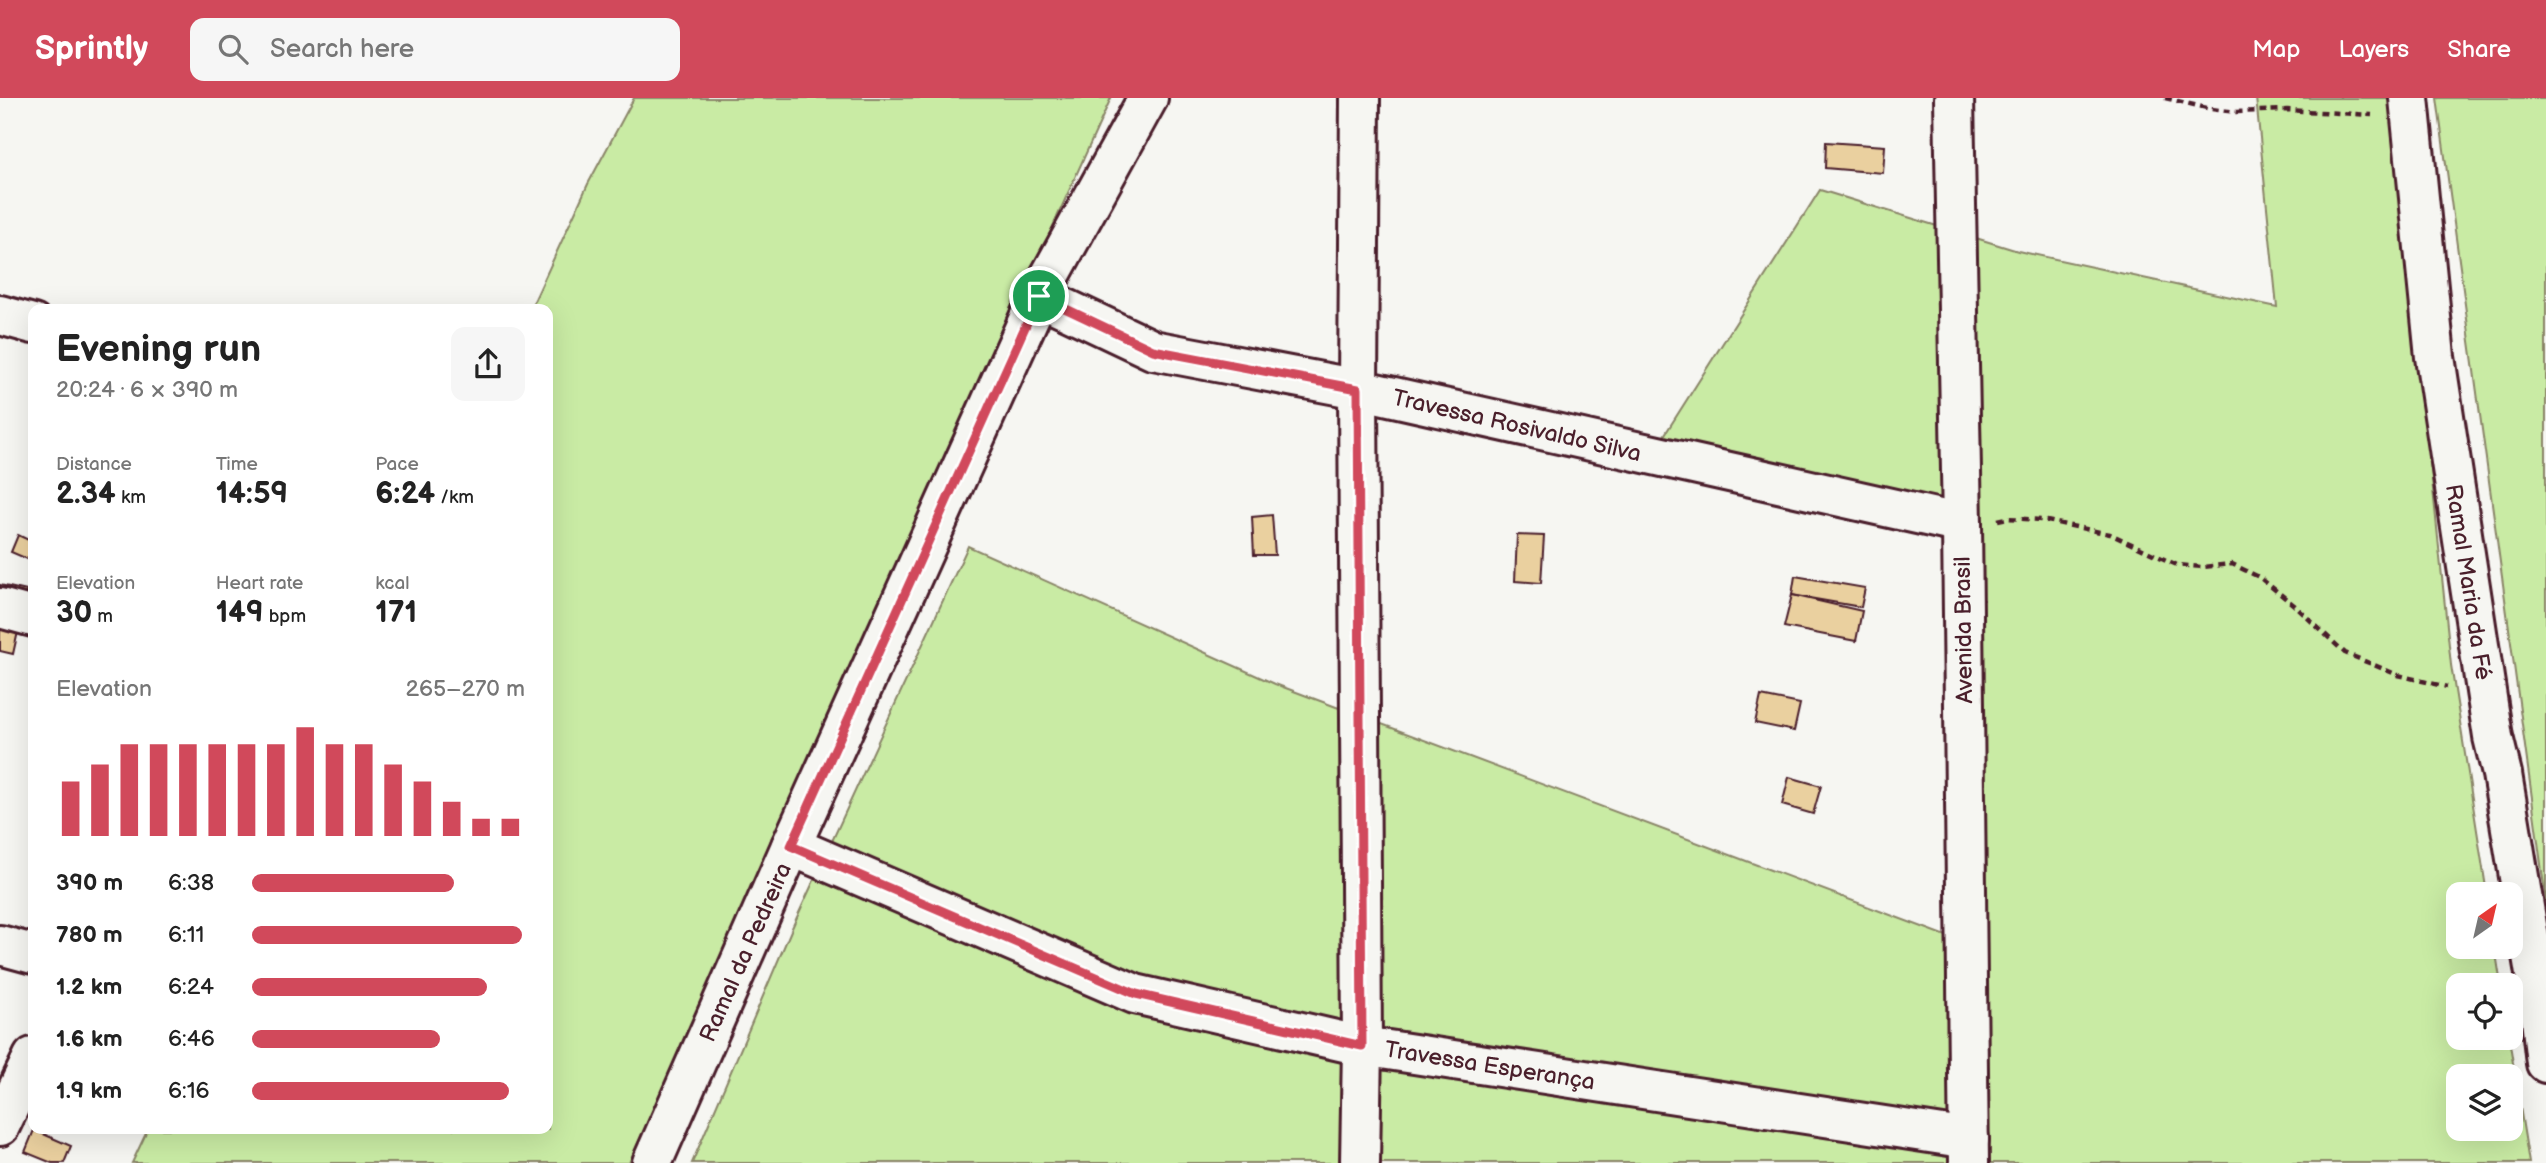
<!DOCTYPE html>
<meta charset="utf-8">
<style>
:root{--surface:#fff;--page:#f6f6f6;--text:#222;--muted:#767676;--accent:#d1495b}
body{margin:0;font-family:"Balsamiq Sans",sans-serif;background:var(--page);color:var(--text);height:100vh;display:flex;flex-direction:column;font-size:26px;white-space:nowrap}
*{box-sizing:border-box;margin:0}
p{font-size:23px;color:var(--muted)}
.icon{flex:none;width:38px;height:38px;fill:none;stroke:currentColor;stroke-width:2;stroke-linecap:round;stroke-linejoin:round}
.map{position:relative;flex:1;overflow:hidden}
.details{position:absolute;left:28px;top:206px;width:525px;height:830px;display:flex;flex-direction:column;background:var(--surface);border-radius:14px;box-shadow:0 7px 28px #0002}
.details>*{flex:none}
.needle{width:46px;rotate:34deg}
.tools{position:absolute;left:2446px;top:784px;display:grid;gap:14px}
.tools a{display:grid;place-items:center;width:77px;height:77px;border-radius:14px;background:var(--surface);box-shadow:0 7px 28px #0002;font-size:35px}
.pin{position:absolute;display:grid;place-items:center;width:60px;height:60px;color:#fff;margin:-30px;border:4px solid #fff;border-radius:50%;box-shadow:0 2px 7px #0007}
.round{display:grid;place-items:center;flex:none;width:74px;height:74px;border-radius:14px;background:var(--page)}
.summary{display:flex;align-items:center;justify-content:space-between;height:119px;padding:0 28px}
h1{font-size:38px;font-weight:700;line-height:52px}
.stats{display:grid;grid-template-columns:repeat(3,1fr);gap:10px;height:119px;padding:7px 28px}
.stats div{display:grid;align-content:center}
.stats b{font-size:30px;font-weight:700}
.stats small{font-size:19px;font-weight:400}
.stats p{font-size:19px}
.chart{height:196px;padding:14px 28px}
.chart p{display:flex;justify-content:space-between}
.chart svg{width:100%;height:126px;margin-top:7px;stroke:var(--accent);stroke-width:6}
ul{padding:0 28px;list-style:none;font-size:23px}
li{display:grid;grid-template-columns:112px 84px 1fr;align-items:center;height:52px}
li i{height:18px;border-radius:9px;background:var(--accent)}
header{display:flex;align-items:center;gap:42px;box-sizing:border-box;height:98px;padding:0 35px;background:var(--accent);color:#fff}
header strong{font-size:33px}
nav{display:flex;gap:38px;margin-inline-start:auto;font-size:24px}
.search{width:490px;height:63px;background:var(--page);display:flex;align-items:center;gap:18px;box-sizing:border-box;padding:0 24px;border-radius:14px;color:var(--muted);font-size:26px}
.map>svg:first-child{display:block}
</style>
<header>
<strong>Sprintly</strong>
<div class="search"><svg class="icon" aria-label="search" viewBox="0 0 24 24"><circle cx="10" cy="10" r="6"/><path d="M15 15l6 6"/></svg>Search here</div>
<nav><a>Map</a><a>Layers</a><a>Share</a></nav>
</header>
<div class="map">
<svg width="2546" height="1065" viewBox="0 0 2546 1065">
<rect width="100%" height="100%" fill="#f6f6f2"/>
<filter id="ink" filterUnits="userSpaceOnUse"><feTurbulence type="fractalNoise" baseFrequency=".0143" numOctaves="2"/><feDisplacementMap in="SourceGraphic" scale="14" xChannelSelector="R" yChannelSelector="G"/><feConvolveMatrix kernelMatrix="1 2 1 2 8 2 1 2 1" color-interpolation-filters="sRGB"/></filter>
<g filter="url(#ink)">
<!-- green -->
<g fill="#c9eba4" stroke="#8a8568" stroke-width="2" fill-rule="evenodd">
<path d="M634 0H1111L629 1065H132L148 1031H548V212H530L588 86Z"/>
<path d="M2256 0H2393L2451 567 2487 796H2459V849H2495L2501 887H2459V940H2509L2529 1065H692L792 830 968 448 1275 586 1965 845 1972 477 1982 407 1648 363 1820 92 2018 153 2277 209ZM2459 978H2511V1031H2459Z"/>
<path d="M2437 0H2546V803Z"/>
</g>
<!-- building -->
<g fill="#ead09f" stroke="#4a1f2b" stroke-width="2">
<path d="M1826 44 1885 48 1883 75 1825 70Z"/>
<path d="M1272 417 1275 457H1254L1252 419Z"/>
<path d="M18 437 33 444 32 463 11 454Z"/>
<path d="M1517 437 1544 438 1541 485 1515 483Z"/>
<path d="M1795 478 1865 490 1861 509 1792 497Z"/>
<path d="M0 487 27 493 13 556 0 553Z"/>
<path d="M1792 497 1862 513 1856 543 1784 529Z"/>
<path d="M1761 598 1800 606 1794 633 1755 625Z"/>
<path d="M1789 679 1821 688 1813 716 1782 707Z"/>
<path d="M34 1032 71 1048 64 1065H52L25 1054Z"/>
</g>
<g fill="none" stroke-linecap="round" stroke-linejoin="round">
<defs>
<g id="street">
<path d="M1954 0 1962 426 1969 1065"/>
<path d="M2409 0 2435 259 2493 639 2502 676 2538 894 2546 965"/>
<path d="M1039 198 1153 252 1358 291 1962 426"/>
<path d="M0 217 33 226"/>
<path d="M0 510 33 519"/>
<path d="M791 748 1135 896 1362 948 1969 1041"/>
<path d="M0 847 33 856"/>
<path d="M0 1028 33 959"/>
<path d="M652 1065 791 748 1039 198 1148 0"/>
<path d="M1360 1065 1362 948 1358 291 1360 0"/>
</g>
</defs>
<!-- street casing -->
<use href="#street" stroke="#4a1f2b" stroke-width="44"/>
<!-- path -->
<g stroke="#4a1f2b" stroke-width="4.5" stroke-dasharray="7 5" stroke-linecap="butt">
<path d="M2165 0 2211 11 2236 14 2287 12 2372 17"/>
<path d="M1998 422 2007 420 2042 422 2110 436 2177 467 2202 469 2232 466 2259 479 2294 507 2345 555 2398 577 2447 589"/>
</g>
<!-- street -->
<use href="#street" stroke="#f6f6f2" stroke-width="38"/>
</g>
</g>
<g fill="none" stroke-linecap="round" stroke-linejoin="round" filter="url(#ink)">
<defs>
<path id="route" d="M1039 198 1153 252 1358 291 1362 948 1136 896 791 748Z"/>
</defs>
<!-- route casing -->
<use href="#route" stroke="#fff" stroke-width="14"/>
<!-- route -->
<use href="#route" stroke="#d1495b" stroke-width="9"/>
</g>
<g text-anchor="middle" stroke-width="7" stroke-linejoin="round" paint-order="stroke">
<!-- street labels -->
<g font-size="23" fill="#4a1f2b" stroke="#f6f6f2">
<text transform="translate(1517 327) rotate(13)" y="8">Travessa Rosivaldo Silva</text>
<text transform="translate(2469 484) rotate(81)" y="8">Ramal Maria da Fé</text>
<text transform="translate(1963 532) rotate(-91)" y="8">Avenida Brasil</text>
<text transform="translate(745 854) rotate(-66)" y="8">Ramal da Pedreira</text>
<text transform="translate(1490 967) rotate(9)" y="8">Travessa Esperança</text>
</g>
</g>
</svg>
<div class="tools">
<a><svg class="needle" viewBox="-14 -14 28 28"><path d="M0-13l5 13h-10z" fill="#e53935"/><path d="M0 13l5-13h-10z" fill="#767676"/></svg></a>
<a><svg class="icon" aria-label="locate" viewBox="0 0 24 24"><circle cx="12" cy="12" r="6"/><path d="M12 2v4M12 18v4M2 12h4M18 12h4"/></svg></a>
<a><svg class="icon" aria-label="layers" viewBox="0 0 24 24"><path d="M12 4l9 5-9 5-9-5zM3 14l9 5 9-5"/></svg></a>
</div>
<div class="pin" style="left:1039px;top:198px;background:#1e9e55"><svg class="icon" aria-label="arrive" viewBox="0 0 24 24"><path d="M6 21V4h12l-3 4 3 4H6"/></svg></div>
<section class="details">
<div class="summary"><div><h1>Evening run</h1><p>20:24 · 6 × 390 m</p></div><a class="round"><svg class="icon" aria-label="share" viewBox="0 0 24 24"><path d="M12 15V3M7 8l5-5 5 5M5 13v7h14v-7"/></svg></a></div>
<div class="stats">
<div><p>Distance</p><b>2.34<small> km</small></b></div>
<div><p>Time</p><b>14:59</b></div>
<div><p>Pace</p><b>6:24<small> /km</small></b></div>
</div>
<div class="stats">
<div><p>Elevation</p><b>30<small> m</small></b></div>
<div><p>Heart rate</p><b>149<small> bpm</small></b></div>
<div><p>kcal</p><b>171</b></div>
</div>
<div class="chart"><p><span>Elevation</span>265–270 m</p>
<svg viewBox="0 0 160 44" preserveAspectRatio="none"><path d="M5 44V25M15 44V19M25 44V12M35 44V12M45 44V12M55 44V12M65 44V12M75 44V12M85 44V6M95 44V12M105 44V12M115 44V19M125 44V25M135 44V32M145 44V38M155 44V38"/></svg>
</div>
<ul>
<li><b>390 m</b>6:38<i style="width:74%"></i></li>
<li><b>780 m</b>6:11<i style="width:99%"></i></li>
<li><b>1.2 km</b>6:24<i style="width:86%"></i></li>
<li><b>1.6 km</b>6:46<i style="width:69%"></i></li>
<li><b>1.9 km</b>6:16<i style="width:94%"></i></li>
</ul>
</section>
</div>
